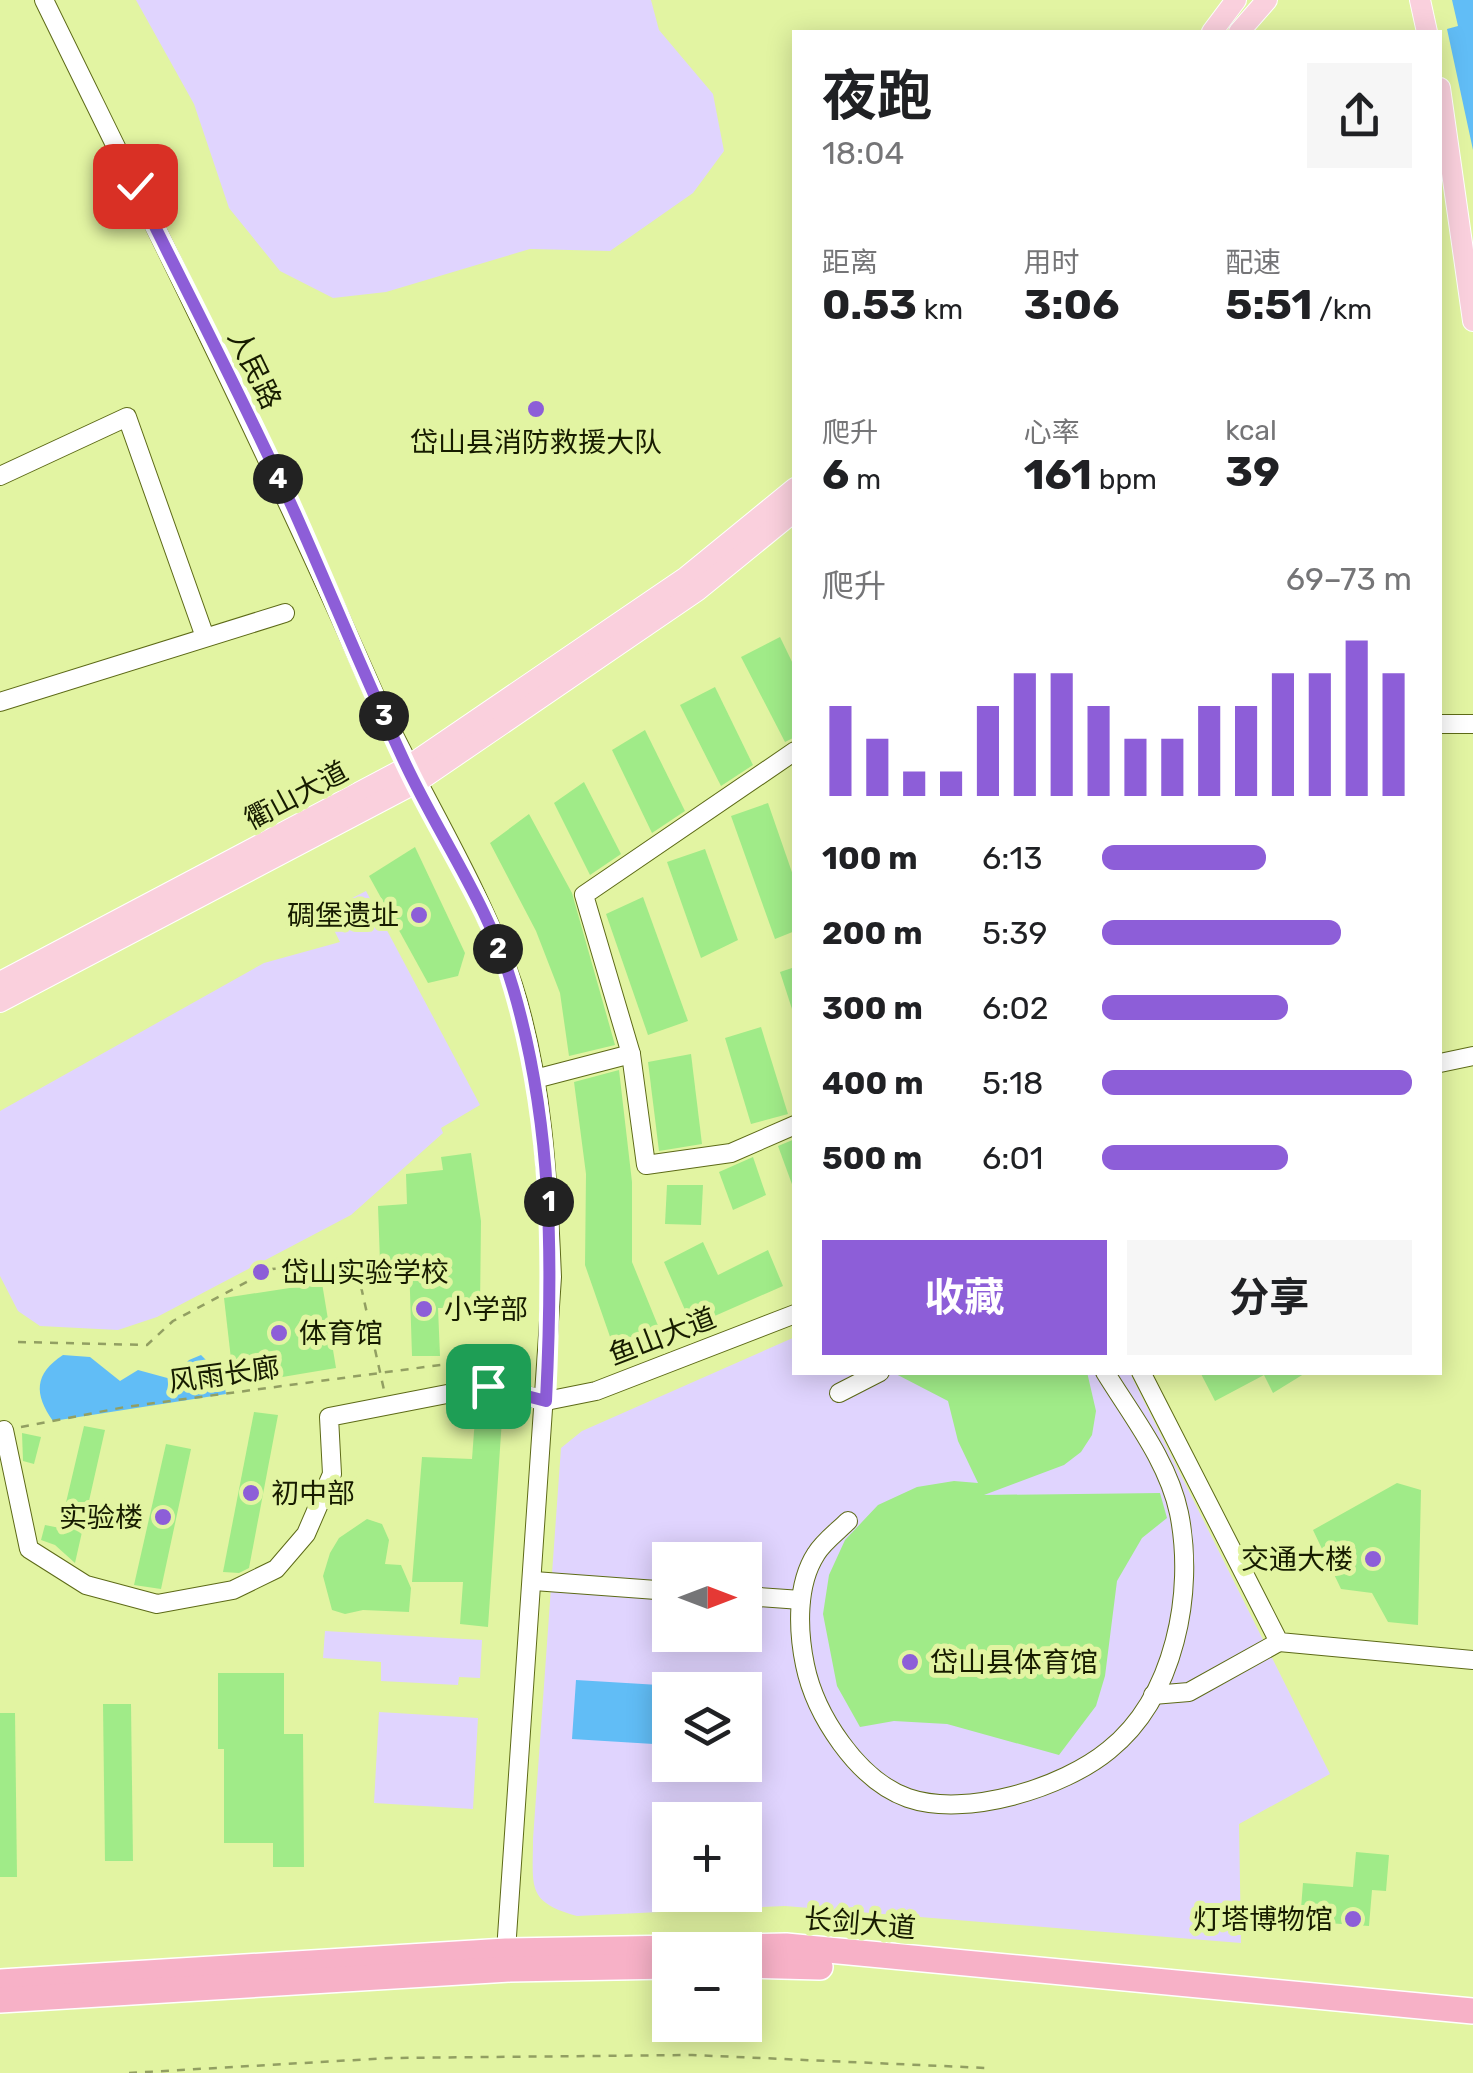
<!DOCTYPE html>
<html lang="zh">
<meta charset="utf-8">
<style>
:root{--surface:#fff;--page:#f6f6f6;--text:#202124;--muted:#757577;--accent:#8d5ed8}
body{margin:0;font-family:Rubik,"Noto Sans SC",sans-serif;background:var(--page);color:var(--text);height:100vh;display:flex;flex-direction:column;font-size:38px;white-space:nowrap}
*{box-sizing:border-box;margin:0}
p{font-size:32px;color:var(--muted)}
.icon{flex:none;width:55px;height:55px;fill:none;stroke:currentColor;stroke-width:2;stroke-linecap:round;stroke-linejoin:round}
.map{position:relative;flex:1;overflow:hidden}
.sheet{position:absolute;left:792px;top:30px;width:650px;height:1345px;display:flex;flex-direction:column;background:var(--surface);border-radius:0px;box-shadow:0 5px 25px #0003}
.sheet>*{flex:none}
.needle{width:65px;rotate:90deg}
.buttons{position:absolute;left:652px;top:1542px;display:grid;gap:20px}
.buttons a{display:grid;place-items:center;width:110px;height:110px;border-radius:0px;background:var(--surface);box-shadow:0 5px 25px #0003;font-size:50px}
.pin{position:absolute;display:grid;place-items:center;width:85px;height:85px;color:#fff;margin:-42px;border-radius:20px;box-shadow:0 5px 15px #0006}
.km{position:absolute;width:50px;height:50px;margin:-25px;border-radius:50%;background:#222;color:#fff;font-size:28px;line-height:50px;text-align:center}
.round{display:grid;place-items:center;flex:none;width:105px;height:105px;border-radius:0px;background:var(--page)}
.head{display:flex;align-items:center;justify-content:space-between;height:170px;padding:0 30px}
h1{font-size:55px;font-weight:700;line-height:75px}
.figures{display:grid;grid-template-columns:repeat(3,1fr);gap:15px;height:170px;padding:10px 30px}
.figures div{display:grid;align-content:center}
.figures b{font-size:42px;font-weight:700}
.figures small{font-size:28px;font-weight:400}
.figures p{font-size:28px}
.chart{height:280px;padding:20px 30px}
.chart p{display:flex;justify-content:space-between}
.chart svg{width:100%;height:180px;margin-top:10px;stroke:var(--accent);stroke-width:6}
.cta{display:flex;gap:20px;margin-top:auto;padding:20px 30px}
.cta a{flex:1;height:115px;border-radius:0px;background:var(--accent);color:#fff;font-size:40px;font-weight:700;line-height:115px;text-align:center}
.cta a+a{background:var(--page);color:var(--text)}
ul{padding:0 30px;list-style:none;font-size:32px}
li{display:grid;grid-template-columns:160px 120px 1fr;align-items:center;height:75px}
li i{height:25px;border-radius:12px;background:var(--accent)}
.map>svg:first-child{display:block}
</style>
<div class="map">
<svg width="1473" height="2073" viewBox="0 0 1473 2073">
<rect width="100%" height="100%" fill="#e2f4a2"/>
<!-- green -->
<g fill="#e0d4fe" fill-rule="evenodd">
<path d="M136 0H651L659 30 713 94 724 151 693 193 610 251 530 249 386 292 333 298 280 271 229 208 194 104Z"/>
<path d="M366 891 480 1105 441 1128 443 1133 351 1215 157 1317 118 1330 40 1326 18 1311 0 1276V1111L264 963 340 942 325 912Z"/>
<path d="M795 1337V1372L1130 1373 1330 1774 1239 1824 1241 1943 785 1906 577 1916C526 1902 533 1887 533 1839L561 1448 582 1431ZM670 1560H745V1635H670ZM670 1690H745V1765H670ZM670 1820H745V1895H670Z"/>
<path d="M325 1631 482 1640 480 1678 459 1677 458 1685 381 1681V1662L323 1658Z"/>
<path d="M379 1712 478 1718 473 1809 374 1803Z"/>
</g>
<!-- water -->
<g fill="#61bdf6">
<path d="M1452 0H1473V150L1447 29 1458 26Z"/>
<path d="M63 1355 90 1357 120 1381 138 1370 171 1379 189 1360 201 1355 223 1377 226 1394 53 1421C34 1394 34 1374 63 1355Z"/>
<path d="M576 1680 709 1688V1690H670V1745L572 1739Z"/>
</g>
<!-- building -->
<g fill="#a0eb88">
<path d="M780 637 795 668V737L785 742 741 657Z"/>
<path d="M715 687 753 765 721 786 680 705Z"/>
<path d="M645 730 685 811 652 833 612 750Z"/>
<path d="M584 782 621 854 590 875 554 803Z"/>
<path d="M768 803 795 881V931L775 939 731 816Z"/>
<path d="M529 814 572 893 615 1045 569 1056 560 993 536 931 490 843Z"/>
<path d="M415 847 465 953 458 976 428 983 369 876Z"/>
<path d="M705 849 738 940 701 958 667 862Z"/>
<path d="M643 897 688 1021 648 1035 606 914Z"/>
<path d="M795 967V1008L792 1009 780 972Z"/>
<path d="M761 1027 788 1114 751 1124 725 1038Z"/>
<path d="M691 1054 702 1144 659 1151 648 1062Z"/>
<path d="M619 1070 632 1182V1262L661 1333 615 1351 585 1265 586 1174 574 1082Z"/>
<path d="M795 1139V1187H793L778 1146Z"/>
<path d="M471 1153 481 1221 480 1308H438L440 1356H412L409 1261 380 1262 378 1206 407 1204 406 1174 443 1170 441 1157Z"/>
<path d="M753 1157 766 1195 733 1210 719 1172Z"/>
<path d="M667 1185H703L701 1225 665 1224Z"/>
<path d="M703 1242 718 1275 768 1250 783 1286 692 1326 664 1262Z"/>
<path d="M322 1283 336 1368 234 1385 224 1298Z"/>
<path d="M467 1350 476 1352 480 1363 475 1373 466 1376 458 1372 453 1358Z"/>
<path d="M892 1372H1087L1096 1411 1092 1435 1081 1452 1064 1465 984 1495 1160 1493 1167 1518 1142 1538 1117 1581 1105 1676 1096 1706 1059 1755 947 1724 894 1721 860 1727 837 1686 823 1614 829 1575 845 1540 878 1505 917 1487 954 1481 978 1483 958 1441 948 1401Z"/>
<path d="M1200 1372H1307L1273 1393 1264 1375 1215 1401Z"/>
<path d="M254 1412 278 1415 249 1568 239 1573 223 1572Z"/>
<path d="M475 1418 502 1419 488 1627 460 1624 463 1582H412L422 1457 472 1459Z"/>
<path d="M84 1426 105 1430 75 1563 55 1545 41 1540 45 1525 60 1528Z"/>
<path d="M22 1433 41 1437 34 1464 23 1461Z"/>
<path d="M166 1444 191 1449 161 1589 134 1585Z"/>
<path d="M1397 1483 1421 1490 1418 1625 1388 1622 1372 1593 1341 1589 1313 1530Z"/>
<path d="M367 1519 382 1524 389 1540 385 1564 401 1565 411 1588 409 1612 363 1610 345 1614 332 1610 323 1576 330 1553 339 1538Z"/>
<path d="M218 1673H284V1734H303L304 1867H273V1843H224V1749H218Z"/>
<path d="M103 1704H131L133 1861H105Z"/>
<path d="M0 1713H15L17 1877H0Z"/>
<path d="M1356 1852 1389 1855 1386 1891 1372 1890 1369 1926 1300 1921 1303 1883 1353 1887Z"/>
</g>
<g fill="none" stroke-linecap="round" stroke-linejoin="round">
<defs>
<g id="minor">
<path d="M44 0C156 229 270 457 373 691 417 790 479 882 513 985 543 1079 548 1179 552 1277L506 1951"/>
<path d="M0 476 127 417 205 637"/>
<path d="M0 702 285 613"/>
<path d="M1440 724H1473"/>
<path d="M795 751 584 895 631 1054 646 1165 731 1153 795 1125"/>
<path d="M1440 1063 1473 1056"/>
<path d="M535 1079 631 1054"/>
<path d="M1141 1372 1279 1642 1473 1660"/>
<path d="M839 1393 880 1372"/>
<path d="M4 1430 29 1549 86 1585 157 1604 233 1590 276 1569 306 1534 332 1474 329 1417 488 1386 546 1401 596 1391 795 1314"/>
<path d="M848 1521C838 1531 823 1542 816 1554 796 1585 798 1631 805 1665 815 1714 857 1780 908 1798 966 1818 1063 1788 1109 1750 1175 1697 1195 1592 1179 1513 1168 1461 1132 1416 1105 1372"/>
<path d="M534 1581 670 1591"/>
<path d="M745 1596 801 1600"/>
<path d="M1153 1695 1189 1692 1279 1642"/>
</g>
<g id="major">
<path d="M1420 0 1427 32"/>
<path d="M1212 32 1236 0"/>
<path d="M1239 32 1267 0"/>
<path d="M1440 88 1473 321"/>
<path d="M0 982 407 767 686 577 795 488"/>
<path d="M0 1002 416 783 697 591 795 511"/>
</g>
<g id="highway">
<path d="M745 1965 820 1967"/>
<path d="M0 1982 506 1951 786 1946 1473 2011"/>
<path d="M0 2000 510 1969 670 1966"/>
</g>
</defs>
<!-- minor casing -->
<use href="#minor" stroke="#5d6a17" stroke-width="20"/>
<!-- major casing -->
<use href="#major" stroke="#fff" stroke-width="22"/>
<!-- highway casing -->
<use href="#highway" stroke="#fff" stroke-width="28"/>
<!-- path -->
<g stroke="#929f62" stroke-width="2.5" stroke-dasharray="8 8" stroke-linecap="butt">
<path d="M18 1342 147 1345 173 1321 271 1269 356 1264 384 1390"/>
<path d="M21 1427 125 1407 455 1363"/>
<path d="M129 2073 390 2058 692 2055 987 2068"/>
</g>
<!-- minor -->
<use href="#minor" stroke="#fff" stroke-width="18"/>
<!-- major -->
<use href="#major" stroke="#fad0dd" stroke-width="20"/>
<!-- highway -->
<use href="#highway" stroke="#f7b1c7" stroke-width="25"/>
</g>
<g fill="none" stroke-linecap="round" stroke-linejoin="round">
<defs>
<path id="route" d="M135 186C188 295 245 402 295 513 332 596 366 680 405 763 440 838 490 907 513 988 553 1124 553 1261 546 1401L488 1386"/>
</defs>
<!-- route casing -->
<use href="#route" stroke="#fff" stroke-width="20"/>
<!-- route -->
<use href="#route" stroke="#8d5ed8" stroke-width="12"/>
</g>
<!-- markers -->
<g fill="#8d5ed8" stroke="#e2f4a2" stroke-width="4">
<circle cx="536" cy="409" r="10"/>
<circle cx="419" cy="915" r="10"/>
<circle cx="261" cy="1272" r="10"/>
<circle cx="424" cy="1309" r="10"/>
<circle cx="279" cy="1333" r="10"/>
<circle cx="251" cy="1493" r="10"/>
<circle cx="163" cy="1517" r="10"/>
<circle cx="1373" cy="1559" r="10"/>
<circle cx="910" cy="1662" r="10"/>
<circle cx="1353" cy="1919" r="10"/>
</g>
<g text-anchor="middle" stroke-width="10" stroke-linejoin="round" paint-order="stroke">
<!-- street labels -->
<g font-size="28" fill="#171c00" stroke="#e2f4a2">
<text transform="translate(255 369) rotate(64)" y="10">人民路</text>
<text transform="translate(296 795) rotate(-28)" y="10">衢山大道</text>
<text transform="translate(662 1336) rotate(-21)" y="10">鱼山大道</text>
<text transform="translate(224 1374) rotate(-8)" y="10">风雨长廊</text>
<text transform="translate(860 1923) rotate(5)" y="10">长剑大道</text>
</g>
<!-- poi labels -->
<g font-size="28" fill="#171c00" stroke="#e2f4a2" text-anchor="start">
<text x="536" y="452" text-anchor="middle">岱山县消防救援大队</text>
<text x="399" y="925" text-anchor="end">碉堡遗址</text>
<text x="281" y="1282">岱山实验学校</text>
<text x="444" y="1319">小学部</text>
<text x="299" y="1343">体育馆</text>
<text x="271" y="1503">初中部</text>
<text x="143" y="1527" text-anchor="end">实验楼</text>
<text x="1353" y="1569" text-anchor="end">交通大楼</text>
<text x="930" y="1672">岱山县体育馆</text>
<text x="1333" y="1929" text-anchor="end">灯塔博物馆</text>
</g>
</g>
</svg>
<div class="buttons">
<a><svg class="needle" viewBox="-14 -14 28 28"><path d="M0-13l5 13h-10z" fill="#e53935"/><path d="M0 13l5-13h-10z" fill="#757577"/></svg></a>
<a><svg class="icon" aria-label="layers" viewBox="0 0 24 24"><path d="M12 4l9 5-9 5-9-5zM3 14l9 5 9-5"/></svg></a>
<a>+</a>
<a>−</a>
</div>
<div class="pin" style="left:488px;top:1386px;background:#1e9e55"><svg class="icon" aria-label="arrive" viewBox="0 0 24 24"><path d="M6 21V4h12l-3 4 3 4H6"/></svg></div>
<div class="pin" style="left:135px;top:186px;background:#d93025"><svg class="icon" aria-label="check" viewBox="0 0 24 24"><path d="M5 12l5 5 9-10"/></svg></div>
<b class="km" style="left:549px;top:1202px">1</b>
<b class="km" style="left:498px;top:949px">2</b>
<b class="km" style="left:384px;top:716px">3</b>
<b class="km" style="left:278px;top:479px">4</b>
<section class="sheet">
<div class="head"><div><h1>夜跑</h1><p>18:04</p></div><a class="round"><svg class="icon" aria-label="share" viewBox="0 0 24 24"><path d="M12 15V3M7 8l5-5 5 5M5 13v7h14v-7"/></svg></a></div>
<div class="figures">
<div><p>距离</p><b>0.53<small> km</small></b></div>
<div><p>用时</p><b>3:06</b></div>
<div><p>配速</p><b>5:51<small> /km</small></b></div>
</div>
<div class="figures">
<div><p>爬升</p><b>6<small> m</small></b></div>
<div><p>心率</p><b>161<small> bpm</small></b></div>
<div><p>kcal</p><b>39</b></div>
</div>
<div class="chart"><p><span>爬升</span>69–73 m</p>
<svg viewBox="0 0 160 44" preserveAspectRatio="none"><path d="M5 44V22M15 44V30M25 44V38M35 44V38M45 44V22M55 44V14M65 44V14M75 44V22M85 44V30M95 44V30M105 44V22M115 44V22M125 44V14M135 44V14M145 44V6M155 44V14"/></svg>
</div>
<ul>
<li><b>100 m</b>6:13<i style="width:53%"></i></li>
<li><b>200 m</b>5:39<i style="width:77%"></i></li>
<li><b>300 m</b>6:02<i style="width:60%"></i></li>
<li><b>400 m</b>5:18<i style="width:100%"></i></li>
<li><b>500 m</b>6:01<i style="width:60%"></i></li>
</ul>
<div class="cta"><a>收藏</a><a>分享</a></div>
</section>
</div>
